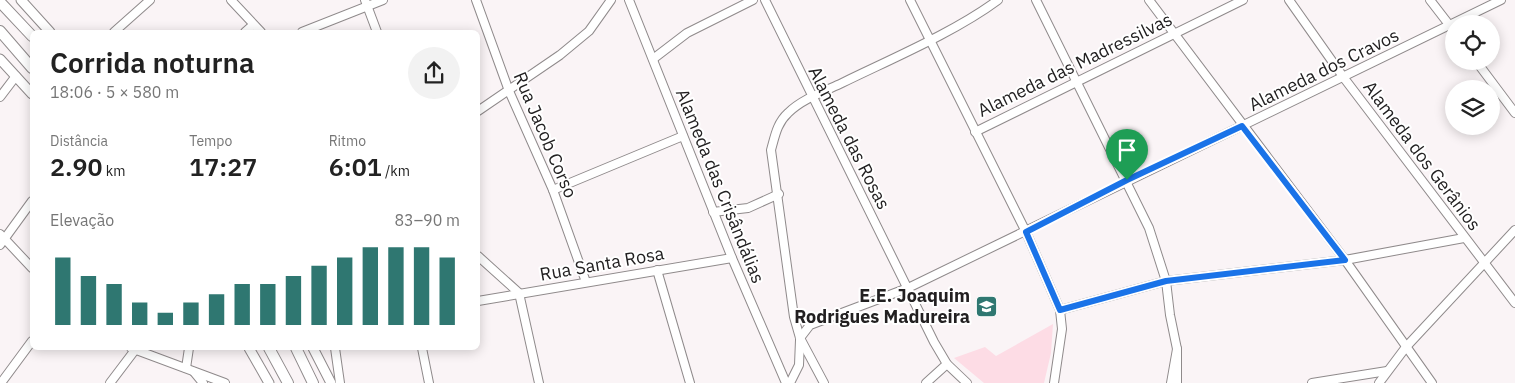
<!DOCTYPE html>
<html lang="pt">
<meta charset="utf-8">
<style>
:root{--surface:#fff;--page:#f2f2f2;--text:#222;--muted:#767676;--accent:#2f7771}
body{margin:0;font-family:"IBM Plex Sans",sans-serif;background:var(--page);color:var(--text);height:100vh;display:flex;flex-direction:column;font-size:19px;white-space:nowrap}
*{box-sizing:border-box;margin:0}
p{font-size:16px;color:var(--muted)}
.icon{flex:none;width:28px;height:28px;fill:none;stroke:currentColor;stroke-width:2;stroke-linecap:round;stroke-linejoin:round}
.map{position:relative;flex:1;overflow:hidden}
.side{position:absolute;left:30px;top:30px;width:450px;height:320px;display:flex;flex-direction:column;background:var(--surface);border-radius:8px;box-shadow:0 2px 12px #0003}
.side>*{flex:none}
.controls{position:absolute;left:1445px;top:15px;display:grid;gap:10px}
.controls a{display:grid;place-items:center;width:55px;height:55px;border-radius:50%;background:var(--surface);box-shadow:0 2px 12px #0003;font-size:25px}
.pin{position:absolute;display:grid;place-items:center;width:42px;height:42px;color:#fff;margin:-51px -21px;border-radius:50% 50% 50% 0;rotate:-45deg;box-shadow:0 0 5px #0007}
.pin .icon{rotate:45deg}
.round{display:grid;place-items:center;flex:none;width:52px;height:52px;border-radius:26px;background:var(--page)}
.headline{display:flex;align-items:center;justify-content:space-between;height:85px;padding:0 20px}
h1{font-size:28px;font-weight:600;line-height:38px}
.metrics{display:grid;grid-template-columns:repeat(3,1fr);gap:8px;height:85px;padding:5px 20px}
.metrics div{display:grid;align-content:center}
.metrics b{font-size:25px;font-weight:600}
.metrics small{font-size:14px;font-weight:400}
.metrics p{font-size:14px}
.chart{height:140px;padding:10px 20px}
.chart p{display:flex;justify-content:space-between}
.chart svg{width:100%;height:90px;margin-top:5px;stroke:var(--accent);stroke-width:6}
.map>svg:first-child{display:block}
</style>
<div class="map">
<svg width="1515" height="383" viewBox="0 0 1515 383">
<rect width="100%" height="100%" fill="#faf4f6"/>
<!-- green -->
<path fill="#fddce5" d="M1053 324 1051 353 1044 383H984L954 358 985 347 996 356Z"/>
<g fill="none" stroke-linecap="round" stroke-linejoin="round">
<defs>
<g id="minor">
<path d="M231 0 261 32"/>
<path d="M365 0 377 32"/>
<path d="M476 0 509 91 553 190 586 282"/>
<path d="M629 0 732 258 786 383"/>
<path d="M765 0 934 342 947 364 967 383"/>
<path d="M910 0 1026 232 1060 310 1062 329 1054 383"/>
<path d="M1036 0 1149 228 1166 281 1170 315 1177 349"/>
<path d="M1149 0 1345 260 1432 383"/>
<path d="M1289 0 1344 78 1515 303"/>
<path d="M1430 0 1454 31"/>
<path d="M114 32 150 0"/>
<path d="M245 32 253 25"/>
<path d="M302 32 383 0"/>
<path d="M653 59 687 33 753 0"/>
<path d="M1476 61 1515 113"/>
<path d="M0 97 16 76"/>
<path d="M478 111 560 55 589 31 611 0"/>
<path d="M975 132 1243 0"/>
<path d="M553 190 683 136"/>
<path d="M713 212 748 208 779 194"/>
<path d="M0 234 32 268"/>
<path d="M0 245 32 201"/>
<path d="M478 256 519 293 539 383"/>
<path d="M657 270 690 383"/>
<path d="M478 301 732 258"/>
<path d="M1060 310 1166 281 1345 260 1464 238"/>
<path d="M800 338 810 325 908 288 1501 0"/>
<path d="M131 348 225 383"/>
<path d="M335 348 340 383"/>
<path d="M422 348 429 383"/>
<path d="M186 368 189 348"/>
<path d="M194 372 203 383"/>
<path d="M1 383 32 341"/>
<path d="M110 383 135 350"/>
<path d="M790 383 799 365 800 340"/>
<path d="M824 383 800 338 794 317 771 150C775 136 777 123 788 113 802 99 825 91 842 83 891 59 955 32 998 0"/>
<path d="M926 383 947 364"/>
<path d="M1171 383 1177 349V383"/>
<path d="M1312 383 1387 371"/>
<path d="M1379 383 1406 347 1515 230"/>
</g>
<g id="tertiary">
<path d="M21 0 50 32"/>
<path d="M0 59 32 94"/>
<path d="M249 348 269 383"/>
<path d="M313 348 331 383"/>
</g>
<g id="secondary">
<path d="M0 2 32 36"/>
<path d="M0 31 32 68"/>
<path d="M269 348 288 383"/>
<path d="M296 348 313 383"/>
</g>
</defs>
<!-- minor casing -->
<use href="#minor" stroke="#8f8a8b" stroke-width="10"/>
<!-- tertiary casing -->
<use href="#tertiary" stroke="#8f8a8b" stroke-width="11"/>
<!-- secondary casing -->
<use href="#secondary" stroke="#8f8a8b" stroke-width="12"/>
<!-- minor -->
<use href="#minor" stroke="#fff" stroke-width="8"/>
<!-- tertiary -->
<use href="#tertiary" stroke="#fff" stroke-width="9"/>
<!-- secondary -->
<use href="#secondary" stroke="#fff" stroke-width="10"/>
</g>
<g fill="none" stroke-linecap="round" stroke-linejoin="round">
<defs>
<path id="route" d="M1242 126 1345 260 1166 281 1060 310 1026 232 1127 180Z"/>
</defs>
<!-- route casing -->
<use href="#route" stroke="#fff" stroke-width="10"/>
<!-- route -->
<use href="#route" stroke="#1a73e8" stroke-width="6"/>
</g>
<!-- icons -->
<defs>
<symbol id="school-square" viewBox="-11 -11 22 22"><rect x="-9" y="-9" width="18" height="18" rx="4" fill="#2f7771" stroke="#fff"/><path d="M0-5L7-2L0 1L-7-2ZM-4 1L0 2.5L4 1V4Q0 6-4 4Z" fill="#fff"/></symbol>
</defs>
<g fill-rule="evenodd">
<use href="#school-square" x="974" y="294" width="25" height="25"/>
</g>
<g text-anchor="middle" stroke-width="4" stroke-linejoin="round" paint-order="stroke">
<!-- street labels -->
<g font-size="18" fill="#222021" stroke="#fff">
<text transform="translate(1075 65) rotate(-26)" y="6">Alameda das Madressilvas</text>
<text transform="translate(1324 70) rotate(-26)" y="6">Alameda dos Cravos</text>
<text transform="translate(545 135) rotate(67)" y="6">Rua Jacob Corso</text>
<text transform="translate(849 138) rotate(63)" y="6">Alameda das Rosas</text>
<text transform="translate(1422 156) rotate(53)" y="6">Alameda dos Gerânios</text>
<text transform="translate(720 186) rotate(68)" y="6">Alameda das Crisândálias</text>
<text transform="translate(602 264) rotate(-10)" y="6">Rua Santa Rosa</text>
</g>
<!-- poi labels -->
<g font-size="18" font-weight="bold" fill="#222021" stroke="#fff" text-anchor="end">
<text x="970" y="302">E.E. Joaquim<tspan x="970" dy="21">Rodrigues Madureira</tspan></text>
</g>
</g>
</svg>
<div class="controls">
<a><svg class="icon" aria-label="locate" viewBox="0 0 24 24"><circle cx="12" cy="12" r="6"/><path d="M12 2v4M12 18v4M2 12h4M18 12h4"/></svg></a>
<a><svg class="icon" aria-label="layers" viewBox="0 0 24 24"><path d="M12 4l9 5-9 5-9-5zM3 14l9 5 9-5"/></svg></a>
</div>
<div class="pin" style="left:1127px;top:180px;background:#1e9e55"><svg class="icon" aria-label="arrive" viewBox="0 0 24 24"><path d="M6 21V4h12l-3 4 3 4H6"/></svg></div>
<section class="side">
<div class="headline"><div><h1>Corrida noturna</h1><p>18:06 · 5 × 580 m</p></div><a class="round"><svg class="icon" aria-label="share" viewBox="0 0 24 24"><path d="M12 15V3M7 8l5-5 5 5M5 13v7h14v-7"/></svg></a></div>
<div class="metrics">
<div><p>Distância</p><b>2.90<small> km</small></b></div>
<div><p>Tempo</p><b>17:27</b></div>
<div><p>Ritmo</p><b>6:01<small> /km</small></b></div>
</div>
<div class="chart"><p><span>Elevação</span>83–90 m</p>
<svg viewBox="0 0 160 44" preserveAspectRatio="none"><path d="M5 44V11M15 44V20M25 44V24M35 44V33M45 44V38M55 44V33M65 44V29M75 44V24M85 44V24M95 44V20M105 44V15M115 44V11M125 44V6M135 44V6M145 44V6M155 44V11"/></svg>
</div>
</section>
</div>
